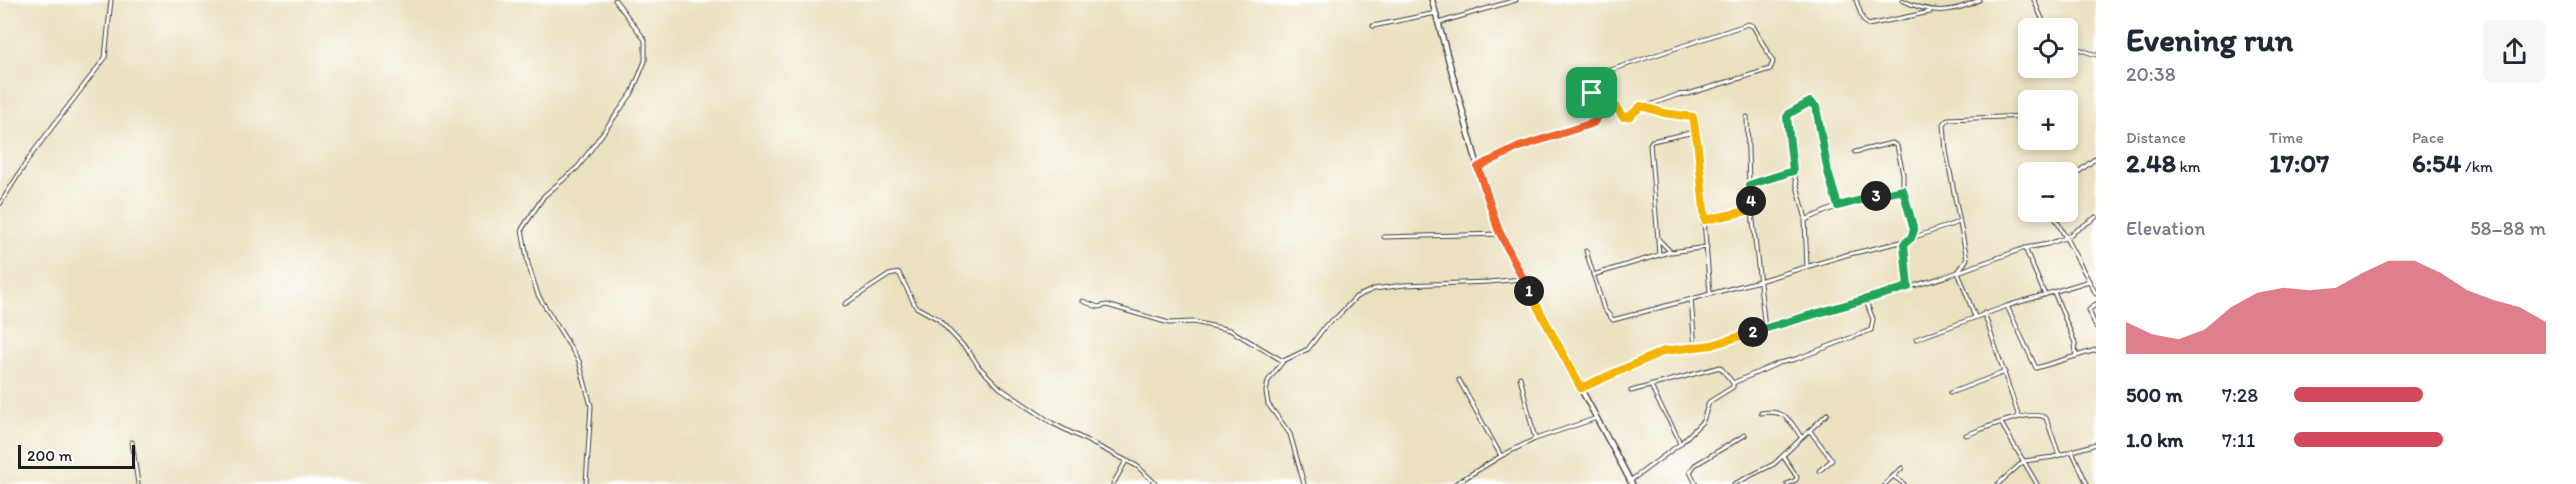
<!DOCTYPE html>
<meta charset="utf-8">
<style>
:root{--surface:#fff;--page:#f6f6f7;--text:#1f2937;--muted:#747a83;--accent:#d1495b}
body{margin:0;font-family:Itim,sans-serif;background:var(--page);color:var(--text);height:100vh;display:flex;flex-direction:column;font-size:22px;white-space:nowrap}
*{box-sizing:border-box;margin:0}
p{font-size:20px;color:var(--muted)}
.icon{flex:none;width:33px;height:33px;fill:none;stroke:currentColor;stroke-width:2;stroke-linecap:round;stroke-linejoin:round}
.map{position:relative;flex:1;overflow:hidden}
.panel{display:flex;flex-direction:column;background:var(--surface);width:480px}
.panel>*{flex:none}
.controls{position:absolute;left:2018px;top:18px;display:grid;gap:12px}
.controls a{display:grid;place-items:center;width:60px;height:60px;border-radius:9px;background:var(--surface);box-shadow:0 3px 9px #0003;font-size:30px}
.scale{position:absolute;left:18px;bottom:15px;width:117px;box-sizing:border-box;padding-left:6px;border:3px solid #1c1c1c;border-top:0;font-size:16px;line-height:21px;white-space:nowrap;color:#1c1c1c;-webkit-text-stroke:4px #fff;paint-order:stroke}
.pin{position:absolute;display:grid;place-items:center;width:51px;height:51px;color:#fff;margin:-26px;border-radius:12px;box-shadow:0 3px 9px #0006}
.km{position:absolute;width:30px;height:30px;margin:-15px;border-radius:50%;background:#222;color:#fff;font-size:16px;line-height:30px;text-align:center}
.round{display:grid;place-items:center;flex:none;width:63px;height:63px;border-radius:9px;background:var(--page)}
.overview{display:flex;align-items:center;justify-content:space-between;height:102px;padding:0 30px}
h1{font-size:33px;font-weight:700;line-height:45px}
.stats{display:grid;grid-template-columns:repeat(3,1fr);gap:9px;height:102px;padding:6px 30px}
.stats div{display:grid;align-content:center}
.stats b{font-size:26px;font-weight:700}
.stats small{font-size:16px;font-weight:400}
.stats p{font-size:16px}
.chart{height:168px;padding:12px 30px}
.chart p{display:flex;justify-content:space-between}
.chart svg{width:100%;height:108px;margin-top:6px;fill:var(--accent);opacity:.7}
ul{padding:0 30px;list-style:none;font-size:20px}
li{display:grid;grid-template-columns:96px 72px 1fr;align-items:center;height:45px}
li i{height:15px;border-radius:8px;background:var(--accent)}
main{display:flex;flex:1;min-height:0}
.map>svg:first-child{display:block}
</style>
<main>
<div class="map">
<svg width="2096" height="484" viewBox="0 0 2096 484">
<rect width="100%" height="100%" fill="#fff"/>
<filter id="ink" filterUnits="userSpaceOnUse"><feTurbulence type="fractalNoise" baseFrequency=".0167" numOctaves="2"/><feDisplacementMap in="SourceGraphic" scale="12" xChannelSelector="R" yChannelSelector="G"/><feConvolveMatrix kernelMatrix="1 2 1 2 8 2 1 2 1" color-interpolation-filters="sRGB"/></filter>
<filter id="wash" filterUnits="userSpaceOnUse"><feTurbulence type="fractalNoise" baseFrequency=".008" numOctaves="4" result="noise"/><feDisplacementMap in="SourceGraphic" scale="24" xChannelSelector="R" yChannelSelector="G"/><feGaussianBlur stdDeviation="1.35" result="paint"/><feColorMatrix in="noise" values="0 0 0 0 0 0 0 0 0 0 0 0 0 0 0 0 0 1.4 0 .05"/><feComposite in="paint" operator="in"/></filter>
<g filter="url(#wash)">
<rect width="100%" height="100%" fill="#eae0be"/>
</g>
<g filter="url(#ink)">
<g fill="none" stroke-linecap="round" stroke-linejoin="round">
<defs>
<g id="minor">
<path d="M1856 0 1863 20 1868 25 1930 12"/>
<path d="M1902 0C1930 14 1950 14 1979 0"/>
<path d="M2034 0 2046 28"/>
<path d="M1438 23 1516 0"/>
<path d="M1373 26 1436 13"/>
<path d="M2067 45 2096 55"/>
<path d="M1591 93 1611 100 1623 117 1630 116 1641 106 1681 117H1691L1695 121V135"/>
<path d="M1747 117 1749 185 1765 329"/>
<path d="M1855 152 1892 143 1897 146 1903 174V194L1914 230 1911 238 1904 244 1908 287"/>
<path d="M1478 167 1519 147 1596 121 1599 116C1595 102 1583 83 1602 73L1748 24 1753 26 1773 62 1770 69 1688 94 1677 95 1647 106"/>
<path d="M2067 181 2096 158"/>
<path d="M1749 185 1793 171"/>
<path d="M0 204 31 155 105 58 111 0"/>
<path d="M2052 212 2096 294"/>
<path d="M1806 219 1793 171 1787 117 1790 113 1810 103 1816 107 1828 172 1838 206"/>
<path d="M1705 220 1752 210"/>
<path d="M1384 237 1500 234"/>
<path d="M1912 238 1959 222"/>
<path d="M1658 241 1659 255"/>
<path d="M1707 247 1671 252 1658 239 1650 144 1652 141 1690 133 1695 135 1698 148 1710 293"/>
<path d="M2025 248 2045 295"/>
<path d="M1586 251 1604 309 1613 320 1759 281 1846 255 1905 241"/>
<path d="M1807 267 1805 220 1838 206 1903 190"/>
<path d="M1593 275 1669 252"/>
<path d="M2054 292 2075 343 2076 356"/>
<path d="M1691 299 1695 348"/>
<path d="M1083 301 1098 307 1107 305 1169 323 1194 322 1230 330 1283 361 1308 349 1326 325 1337 317 1356 297 1374 289 1404 285 1489 282 1522 279"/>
<path d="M845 304 889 275 899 273 916 307 938 319 970 353 979 367 1000 388 1052 423 1137 466 1156 484"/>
<path d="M2096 304 2089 310 2096 327"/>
<path d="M2007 306 2036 368 2096 350"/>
<path d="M1984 313 2019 417"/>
<path d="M1975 317 1958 272 1967 259 1946 151 1944 124 1948 119 2028 116"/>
<path d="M1916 339 2007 306 2089 281"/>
<path d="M1283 361 1268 381 1266 392 1268 404 1290 434 1304 484"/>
<path d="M1520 377 1535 439"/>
<path d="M1459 380 1501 456"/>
<path d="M1651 385C1659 409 1673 421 1680 444"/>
<path d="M1581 388 1664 351 1712 345 1944 277 2025 248 2048 244 2065 238 2096 217"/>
<path d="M1631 391 1720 367 1733 383"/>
<path d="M1950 393 2005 372"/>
<path d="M1761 413C1784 409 1790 419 1801 437"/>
<path d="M2001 423 2037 484"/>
<path d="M1810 431 1832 460 1819 471"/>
<path d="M1966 435C1983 429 2031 408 2046 418L2059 455"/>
<path d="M132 442 138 484"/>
<path d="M2072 451 2087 484"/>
<path d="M1783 456 1797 477 1796 480 1787 484"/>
<path d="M1893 476 1904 484"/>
<path d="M1630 481 1680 444 1703 421 1709 402 1733 387V383L1779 363 1796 359 1871 330 1873 319 1865 299"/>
<path d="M586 484 591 406 579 361 538 295 528 264 522 229 544 196 578 167 632 93 645 61V40L615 0"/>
<path d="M1113 484 1126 461"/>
<path d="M1455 484 1501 456 1535 439 1597 418"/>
<path d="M1696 484 1690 472 1695 465 1745 435"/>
<path d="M1734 484 1774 464 1827 414"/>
<path d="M1885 484 1902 468"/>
<path d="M1998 484 2024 461 2053 457 2096 444"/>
</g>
<path id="secondary" d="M1432 0 1478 167 1498 229 1522 279 1632 484"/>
</defs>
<!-- minor casing -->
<use href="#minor" stroke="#3b3934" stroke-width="5"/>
<!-- secondary casing -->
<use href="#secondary" stroke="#3b3934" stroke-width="7"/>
<!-- minor -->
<use href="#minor" stroke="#fff" stroke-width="3"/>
<!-- secondary -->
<use href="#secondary" stroke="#fff" stroke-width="4.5"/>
</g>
</g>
<g fill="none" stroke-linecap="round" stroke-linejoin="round" filter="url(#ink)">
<defs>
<path id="split-1" d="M1529 291 1498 229 1478 167 1519 147 1593 123 1599 116 1591 99 1592 93"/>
<path id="split-2" d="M1529 291 1581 388 1664 351 1712 345 1753 332"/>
<path id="split-3" d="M1753 332 1908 287 1904 244 1911 238 1914 230 1903 190 1876 196"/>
<path id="split-4" d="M1751 201 1749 185 1793 171 1787 117 1790 113 1810 102 1816 107 1828 172 1838 206 1876 196"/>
<path id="split-5" d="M1592 93 1611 100 1623 117 1630 116 1641 106 1664 113 1693 117 1698 148 1705 220 1752 210 1751 201"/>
</defs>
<!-- split-1 casing -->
<use href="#split-1" stroke="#fff" stroke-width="12"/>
<!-- split-2 casing -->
<use href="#split-2" stroke="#fff" stroke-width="12"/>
<!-- split-3 casing -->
<use href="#split-3" stroke="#fff" stroke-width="12"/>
<!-- split-4 casing -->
<use href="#split-4" stroke="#fff" stroke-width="12"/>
<!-- split-5 casing -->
<use href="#split-5" stroke="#fff" stroke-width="12"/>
<!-- split-1 -->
<use href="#split-1" stroke="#f0652b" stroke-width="8"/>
<!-- split-2 -->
<use href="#split-2" stroke="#f5b400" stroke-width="8"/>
<!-- split-3 -->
<use href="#split-3" stroke="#22a559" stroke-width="8"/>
<!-- split-4 -->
<use href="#split-4" stroke="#22a559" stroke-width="8"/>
<!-- split-5 -->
<use href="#split-5" stroke="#f5b400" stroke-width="8"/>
</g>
</svg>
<div class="controls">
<a><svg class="icon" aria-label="locate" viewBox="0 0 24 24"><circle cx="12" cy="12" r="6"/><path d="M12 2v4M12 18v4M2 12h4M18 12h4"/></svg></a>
<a>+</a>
<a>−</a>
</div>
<div class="scale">200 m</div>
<div class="pin" style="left:1592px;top:93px;background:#1e9e55"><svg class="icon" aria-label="arrive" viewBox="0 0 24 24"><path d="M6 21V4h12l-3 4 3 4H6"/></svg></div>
<b class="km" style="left:1529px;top:291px">1</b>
<b class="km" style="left:1753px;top:332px">2</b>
<b class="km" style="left:1876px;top:196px">3</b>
<b class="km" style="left:1751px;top:201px">4</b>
</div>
<section class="panel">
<div class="overview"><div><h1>Evening run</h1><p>20:38</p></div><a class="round"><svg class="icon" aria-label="share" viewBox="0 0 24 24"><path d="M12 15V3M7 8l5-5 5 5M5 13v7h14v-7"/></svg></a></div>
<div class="stats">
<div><p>Distance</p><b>2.48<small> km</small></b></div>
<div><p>Time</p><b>17:07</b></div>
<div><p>Pace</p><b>6:54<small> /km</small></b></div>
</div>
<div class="chart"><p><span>Elevation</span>58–88 m</p>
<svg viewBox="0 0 160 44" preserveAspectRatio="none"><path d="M0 44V31L10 36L20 38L30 34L40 25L50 19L60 17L70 18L80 17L90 11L100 6L110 6L120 11L130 18L140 22L150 25L160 31V44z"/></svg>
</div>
<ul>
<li><b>500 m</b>7:28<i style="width:51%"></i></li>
<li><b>1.0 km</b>7:11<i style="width:59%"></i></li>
</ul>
</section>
</main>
